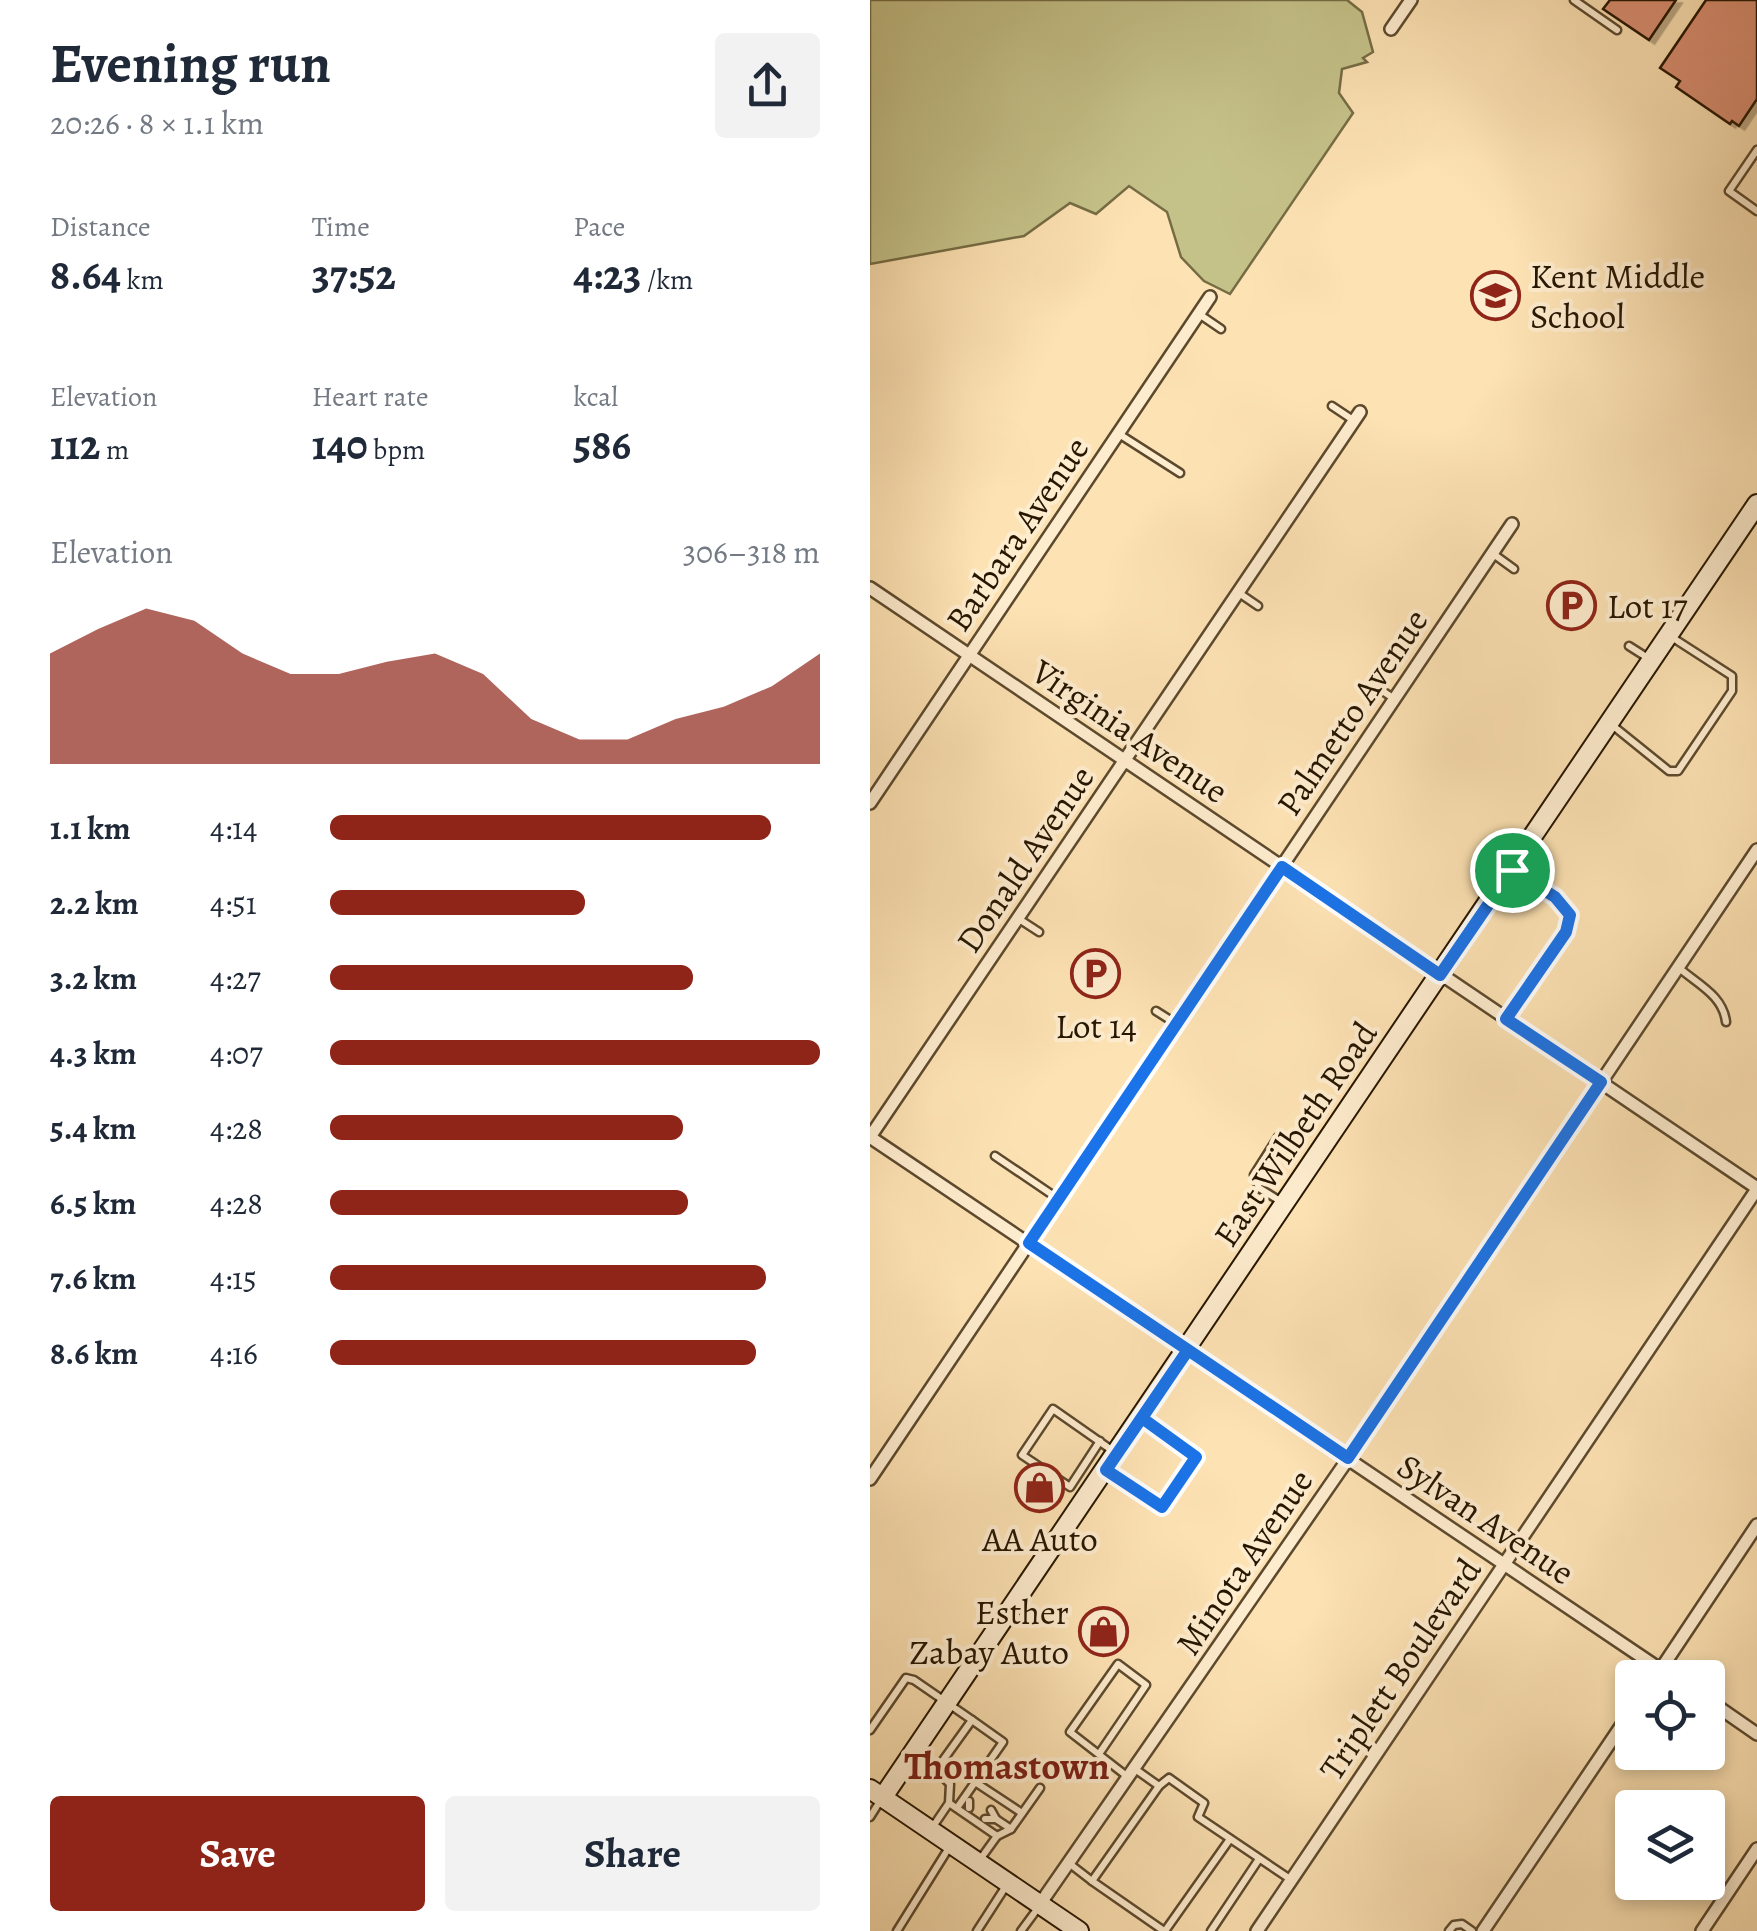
<!DOCTYPE html>
<meta charset="utf-8">
<style>
:root{--surface:#fff;--page:#f2f2f3;--text:#1f2937;--muted:#747a83;--accent:#8f2418}
body{margin:0;font-family:Alegreya,serif;background:var(--page);color:var(--text);height:100vh;display:flex;flex-direction:column;font-size:38px;white-space:nowrap}
*{box-sizing:border-box;margin:0}
p{font-size:32px;color:var(--muted)}
.icon{flex:none;width:55px;height:55px;fill:none;stroke:currentColor;stroke-width:2;stroke-linecap:round;stroke-linejoin:round}
.map{position:relative;flex:1;overflow:hidden}
.details{display:flex;flex-direction:column;background:var(--surface);width:870px}
.details>*{flex:none}
.tools{position:absolute;left:745px;top:1660px;display:grid;gap:20px}
.tools a{display:grid;place-items:center;width:110px;height:110px;border-radius:10px;background:var(--surface);box-shadow:0 5px 15px #0003;font-size:50px}
.pin{position:absolute;display:grid;place-items:center;width:85px;height:85px;color:#fff;margin:-42px;border:5px solid #fff;border-radius:50%;box-shadow:0 2px 10px #0007}
.round{display:grid;place-items:center;flex:none;width:105px;height:105px;border-radius:10px;background:var(--page)}
.headline{display:flex;align-items:center;justify-content:space-between;height:170px;padding:0 50px}
h1{font-size:55px;font-weight:600;line-height:75px}
.metrics{display:grid;grid-template-columns:repeat(3,1fr);gap:15px;height:170px;padding:10px 50px}
.metrics div{display:grid;align-content:center}
.metrics b{font-size:42px;font-weight:600}
.metrics small{font-size:28px;font-weight:400}
.metrics p{font-size:28px}
.chart{height:280px;padding:20px 50px}
.chart p{display:flex;justify-content:space-between}
.chart svg{width:100%;height:180px;margin-top:10px;fill:var(--accent);opacity:.7}
.action{display:flex;gap:20px;margin-top:auto;padding:20px 50px}
.action a{flex:1;height:115px;border-radius:10px;background:var(--accent);color:#fff;font-size:40px;font-weight:600;line-height:115px;text-align:center}
.action a+a{background:var(--page);color:var(--text)}
ul{padding:0 50px;list-style:none;font-size:32px}
li{display:grid;grid-template-columns:160px 120px 1fr;align-items:center;height:75px}
li i{height:25px;border-radius:12px;background:var(--accent)}
main{display:flex;flex:1;min-height:0}
.map>svg:first-child{display:block}
</style>
<main>
<section class="details">
<div class="headline"><div><h1>Evening run</h1><p>20:26 · 8 × 1.1 km</p></div><a class="round"><svg class="icon" aria-label="share" viewBox="0 0 24 24"><path d="M12 15V3M7 8l5-5 5 5M5 13v7h14v-7"/></svg></a></div>
<div class="metrics">
<div><p>Distance</p><b>8.64<small> km</small></b></div>
<div><p>Time</p><b>37:52</b></div>
<div><p>Pace</p><b>4:23<small> /km</small></b></div>
</div>
<div class="metrics">
<div><p>Elevation</p><b>112<small> m</small></b></div>
<div><p>Heart rate</p><b>140<small> bpm</small></b></div>
<div><p>kcal</p><b>586</b></div>
</div>
<div class="chart"><p><span>Elevation</span>306–318 m</p>
<svg viewBox="0 0 160 44" preserveAspectRatio="none"><path d="M0 44V17L10 11L20 6L30 9L40 17L50 22L60 22L70 19L80 17L90 22L100 33L110 38L120 38L130 33L140 30L150 25L160 17V44z"/></svg>
</div>
<ul>
<li><b>1.1 km</b>4:14<i style="width:90%"></i></li>
<li><b>2.2 km</b>4:51<i style="width:52%"></i></li>
<li><b>3.2 km</b>4:27<i style="width:74%"></i></li>
<li><b>4.3 km</b>4:07<i style="width:100%"></i></li>
<li><b>5.4 km</b>4:28<i style="width:72%"></i></li>
<li><b>6.5 km</b>4:28<i style="width:73%"></i></li>
<li><b>7.6 km</b>4:15<i style="width:89%"></i></li>
<li><b>8.6 km</b>4:16<i style="width:87%"></i></li>
</ul>
<div class="action"><a>Save</a><a>Share</a></div>
</section>
<div class="map">
<svg width="887" height="1931" viewBox="0 0 887 1931">
<defs>
<filter id="shadow"><feDropShadow dx="5.5" dy="3.5" stdDeviation="0" flood-color="#0004"/></filter>
</defs>
<rect width="100%" height="100%" fill="#fde2b3"/>
<filter id="stains"><feTurbulence type="fractalNoise" baseFrequency=".002" numOctaves="4"/><feColorMatrix values="0 0 0 0 .2 0 0 0 0 .09 0 0 0 0 .02 0 0 0 .5 -.17"/></filter>
<radialGradient id="worn" r=".72"><stop offset=".6" stop-color="#630" stop-opacity="0"/><stop offset="1" stop-color="#630" stop-opacity=".3"/></radialGradient>
<!-- green -->
<path fill="#c5c289" stroke="#766c44" stroke-width="2.5" d="M0 0H477L492 12 503 52 493 58 497 62 472 69 469 93 483 113 360 294 334 281 311 257 297 212 259 186 226 214 200 203 154 236 0 264Z"/>
<!-- building -->
<g fill="#d98e71" stroke="#261600" stroke-width="2.5" filter="url(#shadow)">
<path d="M740 0H806L779 40 733 9Z"/>
<path d="M836 0H887V99L869 126 862 121 860 124 806 87 810 81 790 68Z"/>
</g>
<g fill="none" stroke-linecap="round" stroke-linejoin="round">
<defs>
<g id="service">
<path d="M704 0 747 30"/>
<path d="M887 150 859 191 887 211"/>
<path d="M329 314 351 329"/>
<path d="M462 406 483 420"/>
<path d="M249 434 310 473"/>
<path d="M622 553 644 569"/>
<path d="M369 593 388 606"/>
<path d="M759 646 781 660"/>
<path d="M505 686 523 698"/>
<path d="M742 725 799 771H808L862 691V676L800 636"/>
<path d="M149 919 169 932"/>
<path d="M808 967C827 984 853 995 856 1022"/>
<path d="M286 1011 305 1023"/>
<path d="M637 1019 696 932 700 915 685 897 642 870"/>
<path d="M408 1137 384 1175 389 1188 410 1201"/>
<path d="M125 1156 187 1198"/>
<path d="M230 1441 200 1487 152 1455 183 1409 243 1451"/>
<path d="M237 1471 292 1507 326 1457 272 1419"/>
<path d="M0 1730 36 1678 44 1680 102 1720 66 1770 45 1756"/>
<path d="M229 1754 276 1685 248 1664 200 1732 258 1777"/>
<path d="M265 1769 289 1786 299 1778 334 1803 328 1817 420 1879"/>
<path d="M105 1782 152 1813"/>
<path d="M289 1786 222 1881 294 1931"/>
<path d="M99 1801V1808"/>
<path d="M79 1803 127 1836 109 1861"/>
<path d="M87 1808 133 1742 102 1720"/>
<path d="M121 1810 126 1819"/>
<path d="M0 1817 12 1798"/>
<path d="M115 1819H126L141 1829"/>
<path d="M62 1828 79 1803 80 1784 66 1770"/>
<path d="M127 1836 141 1829 170 1788"/>
<path d="M200 1864 222 1881"/>
<path d="M27 1931 80 1846"/>
<path d="M107 1931 136 1886"/>
<path d="M151 1931 168 1908"/>
<path d="M295 1931 360 1839"/>
<path d="M341 1931 389 1859"/>
<path d="M579 1931 584 1925 592 1924 602 1931"/>
</g>
<g id="minor">
<path d="M521 29 541 0"/>
<path d="M0 588 887 1188"/>
<path d="M0 803 340 297"/>
<path d="M0 1137 803 1678"/>
<path d="M0 1137 490 412"/>
<path d="M0 1479 642 524"/>
<path d="M785 1678 887 1525"/>
<path d="M838 1700 887 1734"/>
<path d="M170 1904 478 1459 887 850"/>
<path d="M387 1931 887 1189"/>
<path d="M613 1931 762 1710"/>
<path d="M832 1931 887 1849"/>
</g>
<g id="secondary">
<path d="M0 1789 209 1931"/>
<path d="M13 1797 887 504"/>
</g>
</defs>
<!-- service casing -->
<use href="#service" stroke="#5c492d" stroke-width="11"/>
<!-- minor casing -->
<use href="#minor" stroke="#5c492d" stroke-width="16"/>
<!-- secondary casing -->
<use href="#secondary" stroke="#261600" stroke-width="22"/>
<!-- service -->
<use href="#service" stroke="#feecce" stroke-width="6"/>
<!-- minor -->
<use href="#minor" stroke="#feecce" stroke-width="11"/>
<!-- secondary -->
<use href="#secondary" stroke="#feecce" stroke-width="18"/>
</g>
<g fill="none" stroke-linecap="round" stroke-linejoin="round">
<defs>
<path id="route" d="M642 870 570 975 412 867 159 1243 318 1350 236 1470 292 1507 326 1457 272 1418 318 1350 478 1458 731 1082 636 1019 696 932 700 915 685 897 642 870"/>
</defs>
<!-- route casing -->
<use href="#route" stroke="#fff" stroke-width="20"/>
<!-- route -->
<use href="#route" stroke="#1a73e8" stroke-width="12"/>
</g>
<!-- icons -->
<defs>
<symbol id="school-ring" viewBox="-11 -11 22 22"><circle r="9.5" fill="#feecce" stroke="#8f2418" stroke-width="1.5"/><path d="M0-5L7-2L0 1L-7-2ZM-4 1L0 2.5L4 1V4Q0 6-4 4Z" fill="#8f2418"/></symbol>
<symbol id="parking-ring" viewBox="-11 -11 22 22"><circle r="9.5" fill="#feecce" stroke="#8f2418" stroke-width="1.5"/><path d="M-3.5-5.5H1a3.5 3.5 0 0 1 0 7H-1V5.5H-3.5ZM-1-3.4V-.6H.8a1.4 1.4 0 0 0 0-2.8Z" fill="#8f2418"/></symbol>
<symbol id="shop-ring" viewBox="-11 -11 22 22"><circle r="9.5" fill="#feecce" stroke="#8f2418" stroke-width="1.5"/><path d="M-5-2.5h2.3a2.7 3.5 0 0 1 5.4 0H5L5.5 6h-11ZM-1.5-2.5h3a1.5 2.3 0 0 0-3 0Z" fill="#8f2418"/></symbol>
</defs>
<g fill-rule="evenodd">
<use href="#school-ring" x="598" y="268" width="55" height="55"/>
<use href="#parking-ring" x="674" y="578" width="55" height="55"/>
<use href="#parking-ring" x="198" y="946" width="55" height="55"/>
<use href="#shop-ring" x="142" y="1460" width="55" height="55"/>
<use href="#shop-ring" x="206" y="1604" width="55" height="55"/>
</g>
<g text-anchor="middle" stroke-width="8" stroke-linejoin="round" paint-order="stroke">
<!-- poi labels -->
<g font-size="35" fill="#261600" stroke="#feecce" text-anchor="start">
<text x="660" y="288">Kent Middle<tspan x="660" dy="40">School</tspan></text>
<text x="737" y="618">Lot 17</text>
<text x="226" y="1038" text-anchor="middle">Lot 14</text>
<text x="170" y="1551" text-anchor="middle">AA Auto</text>
<text x="199" y="1624" text-anchor="end">Esther<tspan x="199" dy="40">Zabay Auto</tspan></text>
</g>
<!-- street labels -->
<g font-size="35" fill="#261600" stroke="#feecce">
<text transform="translate(147 534) rotate(-56)" y="12">Barbara Avenue</text>
<text transform="translate(482 712) rotate(-56)" y="12">Palmetto Avenue</text>
<text transform="translate(260 731) rotate(34)" y="12">Virginia Avenue</text>
<text transform="translate(155 859) rotate(-56)" y="12">Donald Avenue</text>
<text transform="translate(425 1134) rotate(-56)" y="12">East Wilbeth Road</text>
<text transform="translate(616 1519) rotate(34)" y="12">Sylvan Avenue</text>
<text transform="translate(374 1562) rotate(-56)" y="12">Minota Avenue</text>
<text transform="translate(530 1669) rotate(-56)" y="12">Triplett Boulevard</text>
</g>
<!-- neighbourhood labels -->
<g font-size="38" font-weight="bold" fill="#7a1f14" stroke="#feecce">
<text x="137" y="1779">Thomastown</text>
</g>
</g>
<rect width="100%" height="100%" filter="url(#stains)"/>
<rect width="100%" height="100%" fill="url(#worn)"/>
</svg>
<div class="tools">
<a><svg class="icon" aria-label="locate" viewBox="0 0 24 24"><circle cx="12" cy="12" r="6"/><path d="M12 2v4M12 18v4M2 12h4M18 12h4"/></svg></a>
<a><svg class="icon" aria-label="layers" viewBox="0 0 24 24"><path d="M12 4l9 5-9 5-9-5zM3 14l9 5 9-5"/></svg></a>
</div>
<div class="pin" style="left:642px;top:870px;background:#1e9e55"><svg class="icon" aria-label="arrive" viewBox="0 0 24 24"><path d="M6 21V4h12l-3 4 3 4H6"/></svg></div>
</div>
</main>
